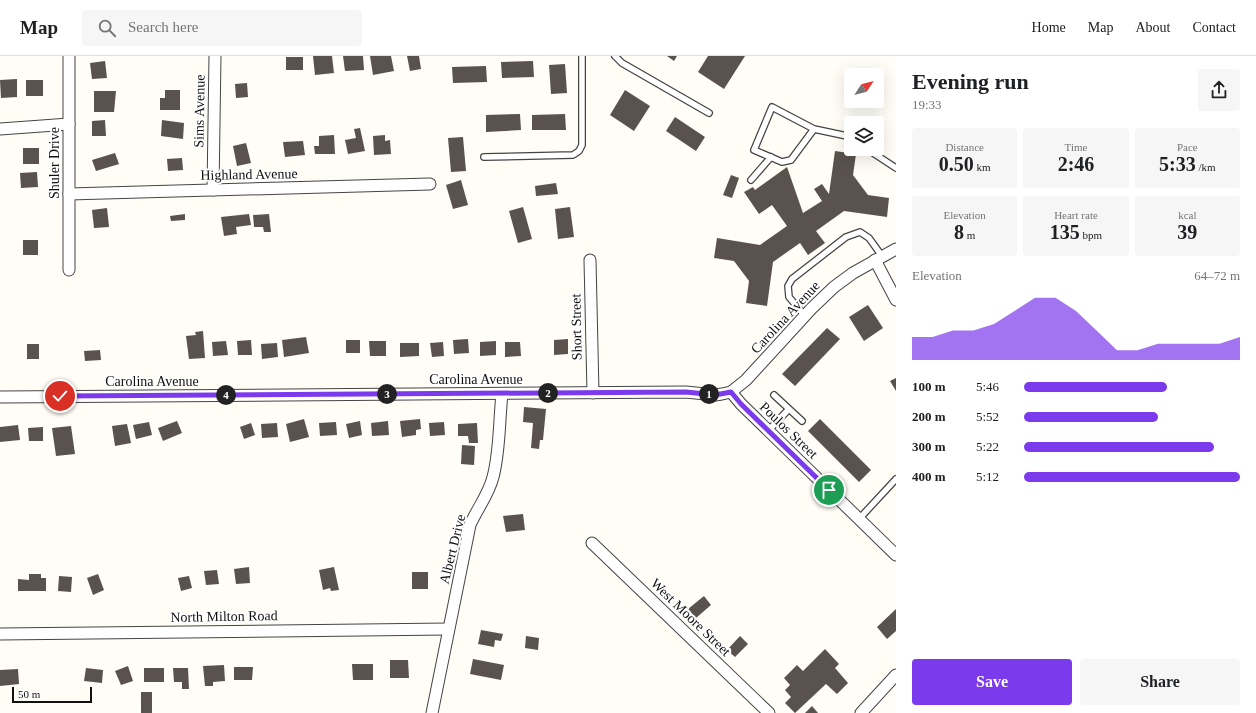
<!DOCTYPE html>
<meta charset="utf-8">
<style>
:root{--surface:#fff;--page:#f6f6f6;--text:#202124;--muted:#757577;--line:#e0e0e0;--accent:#7c3aed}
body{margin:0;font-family:"Times New Roman",serif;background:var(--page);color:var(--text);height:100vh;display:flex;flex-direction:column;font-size:15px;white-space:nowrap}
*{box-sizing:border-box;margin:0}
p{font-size:13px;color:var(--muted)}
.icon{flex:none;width:22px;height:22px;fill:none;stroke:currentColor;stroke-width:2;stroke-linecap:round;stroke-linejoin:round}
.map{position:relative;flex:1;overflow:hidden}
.side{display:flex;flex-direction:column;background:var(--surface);width:360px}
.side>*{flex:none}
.needle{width:26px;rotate:54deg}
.buttons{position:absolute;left:844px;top:12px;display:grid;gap:8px}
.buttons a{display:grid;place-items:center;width:40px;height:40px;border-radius:4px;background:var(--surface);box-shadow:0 4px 16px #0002;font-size:20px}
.scale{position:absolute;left:12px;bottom:10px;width:80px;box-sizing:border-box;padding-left:4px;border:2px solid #111;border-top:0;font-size:11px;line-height:14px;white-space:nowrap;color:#111;-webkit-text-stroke:3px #fff;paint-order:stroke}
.pin{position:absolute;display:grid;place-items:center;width:34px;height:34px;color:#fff;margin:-17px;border:2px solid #fff;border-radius:50%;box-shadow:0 1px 4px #0007}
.km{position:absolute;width:20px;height:20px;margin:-10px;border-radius:50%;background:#222;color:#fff;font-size:11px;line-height:20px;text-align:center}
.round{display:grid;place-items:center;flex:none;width:42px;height:42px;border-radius:4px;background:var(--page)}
.headline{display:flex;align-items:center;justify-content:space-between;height:68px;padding:0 16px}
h1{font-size:22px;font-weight:600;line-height:30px}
.figures{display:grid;grid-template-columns:repeat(3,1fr);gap:6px;height:68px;padding:4px 16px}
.figures div{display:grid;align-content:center;border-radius:4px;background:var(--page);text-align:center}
.figures b{font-size:20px;font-weight:600}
.figures small{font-size:11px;font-weight:400}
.figures p{font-size:11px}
.chart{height:112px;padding:8px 16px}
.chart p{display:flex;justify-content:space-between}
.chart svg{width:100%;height:72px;margin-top:4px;fill:var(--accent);opacity:.7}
.button{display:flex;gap:8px;margin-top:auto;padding:8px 16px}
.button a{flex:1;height:46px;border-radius:4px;background:var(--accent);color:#fff;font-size:16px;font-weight:600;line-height:46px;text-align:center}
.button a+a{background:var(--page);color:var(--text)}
ul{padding:0 16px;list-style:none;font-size:13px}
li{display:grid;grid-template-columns:64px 48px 1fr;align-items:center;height:30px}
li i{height:10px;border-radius:5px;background:var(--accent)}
header{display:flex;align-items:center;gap:24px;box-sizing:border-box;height:56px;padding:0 20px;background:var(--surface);border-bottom:1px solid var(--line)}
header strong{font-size:19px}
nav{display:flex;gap:22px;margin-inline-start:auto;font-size:14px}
.search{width:280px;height:36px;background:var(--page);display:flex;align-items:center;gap:10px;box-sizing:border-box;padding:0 14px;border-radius:4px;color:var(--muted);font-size:15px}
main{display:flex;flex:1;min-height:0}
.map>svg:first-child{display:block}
</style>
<header>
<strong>Map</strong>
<div class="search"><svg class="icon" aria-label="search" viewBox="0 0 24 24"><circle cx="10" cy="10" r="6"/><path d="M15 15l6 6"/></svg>Search here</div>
<nav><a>Home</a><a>Map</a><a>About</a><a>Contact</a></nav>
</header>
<main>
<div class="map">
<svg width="896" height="657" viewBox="0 0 896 657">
<rect width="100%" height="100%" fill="#fffdf5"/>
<!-- building -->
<g fill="#5a524d">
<path d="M313 0H332L334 17 315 19Z"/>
<path d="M343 0H363L364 14 345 15Z"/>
<path d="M370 0H391L394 15 373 19Z"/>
<path d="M407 0H419L421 13 410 15Z"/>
<path d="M667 0H677L674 5Z"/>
<path d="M708 0H745L724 33 698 16Z"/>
<rect x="286" y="1" width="17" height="13"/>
<path d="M105 5 107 22 92 23 90 7Z"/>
<path d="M533 5 534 21 502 22 501 6Z"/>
<path d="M565 8 567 37 551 38 549 9Z"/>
<path d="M486 10 487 26 453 27 452 11Z"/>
<path d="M17 23V41L1 42 0 24Z"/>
<rect x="26" y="24" width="17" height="16"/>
<path d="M247 27 248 41 236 42 235 28Z"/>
<path d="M165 34H180V54H160V42H165Z"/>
<path d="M625 34 650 50 634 75 610 59Z"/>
<path d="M94 35H116L114 56H94Z"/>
<path d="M520 58 521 74 486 76V59Z"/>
<path d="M565 58 566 74H532V59Z"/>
<path d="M675 61 705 81 696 95 666 75Z"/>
<path d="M105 64 106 80H92V65Z"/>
<path d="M162 64 184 67 183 83 161 80Z"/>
<path d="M360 72 365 95 348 98 345 84 356 82 354 73Z"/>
<path d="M334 79 335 98H315L314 90H319V80Z"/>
<path d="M385 79V85L390 84 391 98 374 99 373 80Z"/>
<path d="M463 81 466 115 451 116 448 82Z"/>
<path d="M303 85 305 99 285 101 283 86Z"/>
<path d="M246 87 251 107 237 110 233 90Z"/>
<rect x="23" y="92" width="16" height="16"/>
<path d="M835 95 856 98 853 119 868 139 889 142 887 161 844 155 816 175 825 187 808 199 800 187 773 206 767 250 746 247 749 225 734 205 714 202 717 182 760 189 787 170 772 149 759 158 744 136 753 131 755 134 787 111 803 157 822 145 814 133 822 128 829 138Z"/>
<path d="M115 97 119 108 96 115 92 104Z"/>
<path d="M182 102 183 114 168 115 167 103Z"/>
<path d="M37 116 38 131 21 132 20 117Z"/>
<path d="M731 119 739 122 732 142 723 139Z"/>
<path d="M461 124 468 149 453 153 446 129Z"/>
<path d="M556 127 558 138 536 140 535 130Z"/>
<path d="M523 151 532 183 518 187 509 155Z"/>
<path d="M570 151 574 181 558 183 555 153Z"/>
<path d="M107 152 109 171 94 172 92 154Z"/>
<path d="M185 158V164L171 165 170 160Z"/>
<path d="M249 158 251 169 236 171 237 178 224 180 221 161Z"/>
<path d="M269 158 271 176H264L263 171H254L253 159Z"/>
<rect x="23" y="184" width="15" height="15"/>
<path d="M868 249 883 272 864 285 849 261Z"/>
<path d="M827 272 840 283 795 330 782 318Z"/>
<path d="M203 275 205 302 189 303 186 280 196 279 195 276Z"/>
<path d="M306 281 309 297 284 301 282 284Z"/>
<path d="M468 283 469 297 454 298 453 284Z"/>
<path d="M568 283V298L554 299V284Z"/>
<path d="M251 284 252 299H238L237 285Z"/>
<rect x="346" y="284" width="14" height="13"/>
<path d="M226 285 228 299 213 300 212 286Z"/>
<path d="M369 285H386V300H370Z"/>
<path d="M496 285V299L480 300V286Z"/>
<path d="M443 286 444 300 432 301 430 287Z"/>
<path d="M505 286H520L521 300 505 301Z"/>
<path d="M277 287 278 301 262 303 261 288Z"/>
<path d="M400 287H419V300L400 301Z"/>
<rect x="27" y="288" width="12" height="15"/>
<path d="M100 294 101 304 85 305 84 295Z"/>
<path d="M896 322V335L890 325Z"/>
<path d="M524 351 546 353 543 384H540L539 393 531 392 533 367 523 366Z"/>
<path d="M304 363 309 381 290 386 286 368Z"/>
<path d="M420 363 421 373 416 374V379L402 381 400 365Z"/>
<path d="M820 363 871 414 859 426 808 375Z"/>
<path d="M177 365 182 377 163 385 158 372Z"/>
<path d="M360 365 362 379 349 382 346 368Z"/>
<path d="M388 365 389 379 372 380 371 367Z"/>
<path d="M149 366 152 379 136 383 133 369Z"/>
<path d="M336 366 337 379 320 380 319 367Z"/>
<path d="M444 366 445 379 430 380 429 367Z"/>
<path d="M251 367 255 379 244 383 240 371Z"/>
<path d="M277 367 278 381 262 382 261 368Z"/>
<path d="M477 367 478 387H469L468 380H458V368Z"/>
<path d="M127 368 131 387 115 390 112 370Z"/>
<path d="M18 369 20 384 0 386V371Z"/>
<path d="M71 370 75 398 56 400 52 372Z"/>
<path d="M43 371V385H29L28 372Z"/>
<path d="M462 389 475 390 474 409 461 408Z"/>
<path d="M523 458 525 474 506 476 503 460Z"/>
<path d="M249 511 250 527 236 528 234 513Z"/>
<path d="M334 511 339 534 331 535 330 532 323 534 319 514Z"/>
<path d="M217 514 219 528 206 529 204 515Z"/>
<rect x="412" y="516" width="16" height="17"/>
<path d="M29 518H41V522H46V535H18V523L29 524Z"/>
<path d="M98 518 104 534 93 539 87 522Z"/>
<path d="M59 520 72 521 71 536 58 535Z"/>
<path d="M189 520 192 532 181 535 178 522Z"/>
<path d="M704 540 711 549 696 562 688 553Z"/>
<path d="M896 553V575L887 583 877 571Z"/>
<path d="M481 574 503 578 501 585 495 584 494 591 478 588Z"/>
<path d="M526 580 539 582 538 594 525 592Z"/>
<path d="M740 580 748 588 735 601 727 594Z"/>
<path d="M825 593 839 608 835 612 848 627 837 638 826 628 795 657 785 647 791 641 785 634 790 629 784 622 797 609 803 615Z"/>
<path d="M473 603 504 609 501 624 470 618Z"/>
<path d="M390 604H408L409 622H390Z"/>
<path d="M352 608H373V624H353Z"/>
<path d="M224 609 225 625 213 626V630H205L203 610Z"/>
<path d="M128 610 133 625 121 629 115 615Z"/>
<path d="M234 611H253L252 624H234Z"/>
<path d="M86 612 103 614 102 627 84 625Z"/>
<rect x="144" y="612" width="20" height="14"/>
<path d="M173 612H188L189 633H182V626H174Z"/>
<path d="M18 613 19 628 0 630V614Z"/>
<rect x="141" y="636" width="11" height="21"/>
<path d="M812 650 818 657H805Z"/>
</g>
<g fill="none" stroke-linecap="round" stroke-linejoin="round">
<defs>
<g id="service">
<path d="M615 0 622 7 709 57"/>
<path d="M814 73 791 104 782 106 754 94 772 51 814 73 847 80 851 83"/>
<path d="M867 93 896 112"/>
<path d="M484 101 573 99 579 95 582 89V0"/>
<path d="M751 124 771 101"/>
<path d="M805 260 789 241 788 230 792 223 846 181 860 176 869 182 882 200"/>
<path d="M774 339 802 365"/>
<path d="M768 375 788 354"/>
<path d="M859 463 896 423"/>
</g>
<g id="minor">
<path d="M0 73 69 68"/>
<path d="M213 134 215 0"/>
<path d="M69 138 430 128"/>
<path d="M590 204 593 337"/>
<path d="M875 204 896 244"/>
<path d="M69 214V0"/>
<path d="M731 336 741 348 896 499"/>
<path d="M0 341 686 336 715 339 722 338 731 336 746 324 811 253 834 231 853 217 896 193"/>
<path d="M592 487 769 657"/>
<path d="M0 578 448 573"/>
<path d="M432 657 470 469C477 453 489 438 493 421 500 395 499 365 502 338"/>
<path d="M861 657 896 619"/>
</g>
</defs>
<!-- service casing -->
<use href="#service" stroke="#444" stroke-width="8"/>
<!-- minor casing -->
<use href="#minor" stroke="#444" stroke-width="13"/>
<!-- service -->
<use href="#service" stroke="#fff" stroke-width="5.5"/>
<!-- minor -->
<use href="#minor" stroke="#fff" stroke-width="11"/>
</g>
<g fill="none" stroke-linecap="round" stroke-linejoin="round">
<defs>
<path id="route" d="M60 340 686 336 715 339 731 336 741 348 829 434"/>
</defs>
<!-- route casing -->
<use href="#route" stroke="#fff" stroke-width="8"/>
<!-- route -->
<use href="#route" stroke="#7c3aed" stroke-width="5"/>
</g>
<g text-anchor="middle" stroke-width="4" stroke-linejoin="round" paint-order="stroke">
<!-- street labels -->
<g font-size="14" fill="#111" stroke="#fff">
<text transform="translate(199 55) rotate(-89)" y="5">Sims Avenue</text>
<text transform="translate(54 107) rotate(-90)" y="5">Shuler Drive</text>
<text transform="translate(249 118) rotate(-1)" y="5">Highland Avenue</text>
<text transform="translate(785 261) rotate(-47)" y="5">Carolina Avenue</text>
<text transform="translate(576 271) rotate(-91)" y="5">Short Street</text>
<text x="476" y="328">Carolina Avenue</text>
<text x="152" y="330">Carolina Avenue</text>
<text transform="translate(789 374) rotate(44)" y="5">Poulos Street</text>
<text transform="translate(452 493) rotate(-76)" y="5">Albert Drive</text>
<text transform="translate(224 560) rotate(-1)" y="5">North Milton Road</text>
<text transform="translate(691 561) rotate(44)" y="5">West Moore Street</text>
</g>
</g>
</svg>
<div class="buttons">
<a><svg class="needle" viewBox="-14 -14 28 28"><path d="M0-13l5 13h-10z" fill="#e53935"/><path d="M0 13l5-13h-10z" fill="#757577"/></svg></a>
<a><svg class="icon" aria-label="layers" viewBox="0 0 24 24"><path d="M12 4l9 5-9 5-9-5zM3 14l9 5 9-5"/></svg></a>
</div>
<div class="scale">50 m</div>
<div class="pin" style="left:829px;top:434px;background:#1e9e55"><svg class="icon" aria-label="arrive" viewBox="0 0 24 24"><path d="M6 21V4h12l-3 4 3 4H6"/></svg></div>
<div class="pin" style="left:60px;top:340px;background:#d93025"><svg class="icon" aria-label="check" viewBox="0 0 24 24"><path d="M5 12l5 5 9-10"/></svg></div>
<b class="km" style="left:709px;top:338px">1</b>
<b class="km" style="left:548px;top:337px">2</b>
<b class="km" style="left:387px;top:338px">3</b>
<b class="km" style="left:226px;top:339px">4</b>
</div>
<section class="side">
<div class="headline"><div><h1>Evening run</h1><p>19:33</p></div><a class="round"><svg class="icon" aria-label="share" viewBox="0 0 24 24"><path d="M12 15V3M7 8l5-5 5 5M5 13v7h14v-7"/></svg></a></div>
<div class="figures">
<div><p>Distance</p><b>0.50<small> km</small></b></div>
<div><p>Time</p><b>2:46</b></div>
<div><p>Pace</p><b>5:33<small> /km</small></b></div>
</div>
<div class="figures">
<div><p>Elevation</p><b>8<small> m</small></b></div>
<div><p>Heart rate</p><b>135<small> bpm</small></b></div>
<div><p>kcal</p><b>39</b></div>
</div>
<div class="chart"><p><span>Elevation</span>64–72 m</p>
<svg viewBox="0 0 160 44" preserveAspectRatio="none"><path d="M0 44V30L10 30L20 26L30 26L40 22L50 14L60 6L70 6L80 14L90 26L100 38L110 38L120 34L130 34L140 34L150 34L160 30V44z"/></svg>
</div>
<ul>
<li><b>100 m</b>5:46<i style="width:66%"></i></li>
<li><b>200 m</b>5:52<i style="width:62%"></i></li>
<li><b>300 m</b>5:22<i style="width:88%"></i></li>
<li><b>400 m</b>5:12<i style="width:100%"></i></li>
</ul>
<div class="button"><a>Save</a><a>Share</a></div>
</section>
</main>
